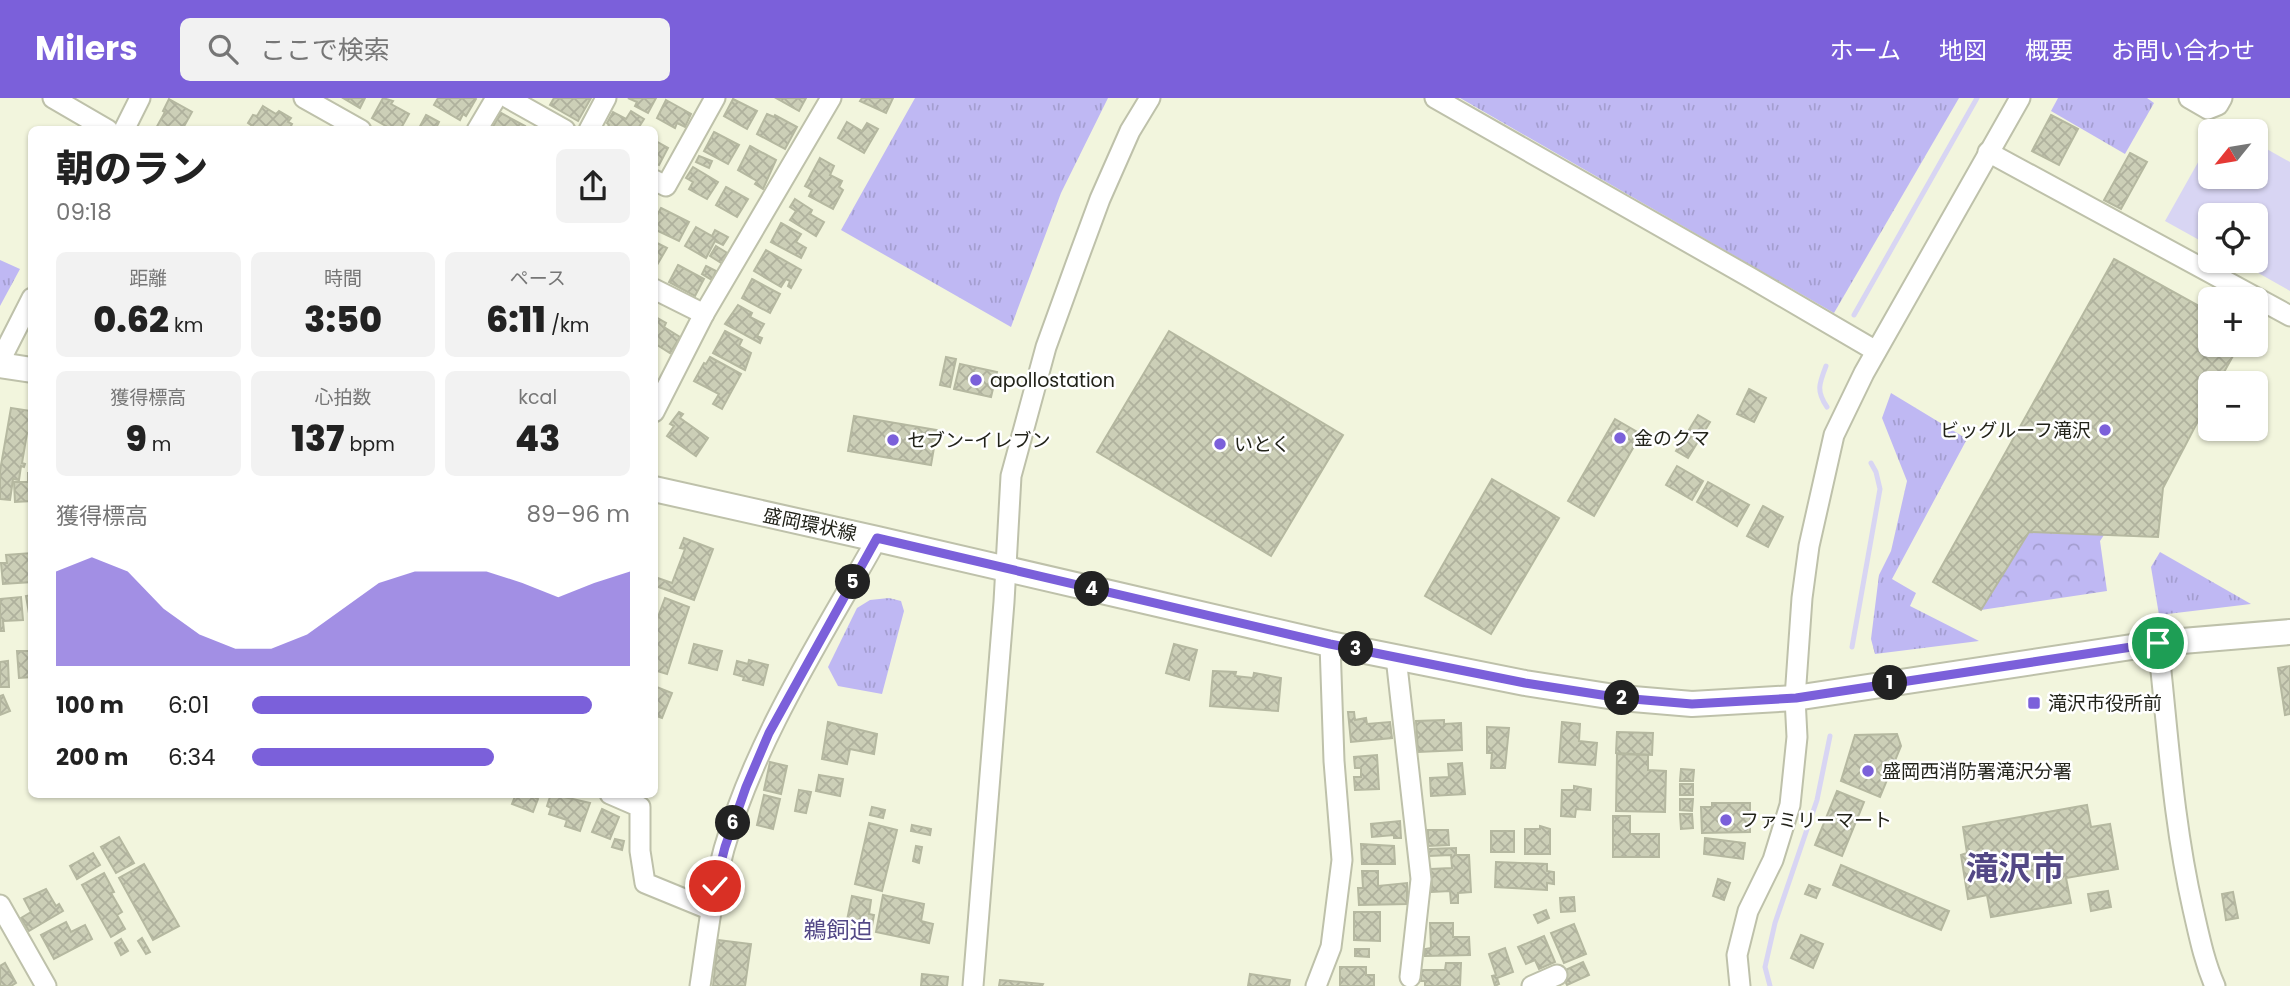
<!DOCTYPE html>
<html lang="ja">
<meta charset="utf-8">
<style>
:root{--surface:#fff;--page:#f2f2f2;--text:#222;--muted:#767676;--accent:#7b60da}
body{margin:0;font-family:Poppins,"Noto Sans JP",sans-serif;background:var(--page);color:var(--text);height:100vh;display:flex;flex-direction:column;font-size:26px;white-space:nowrap}
*{box-sizing:border-box;margin:0}
p{font-size:23px;color:var(--muted)}
.icon{flex:none;width:38px;height:38px;fill:none;stroke:currentColor;stroke-width:2;stroke-linecap:round;stroke-linejoin:round}
.map{position:relative;flex:1;overflow:hidden}
.details{position:absolute;left:28px;top:28px;width:630px;height:672px;display:flex;flex-direction:column;background:var(--surface);border-radius:10px;box-shadow:0 2px 5px #0004}
.details>*{flex:none}
.needle{width:46px;rotate:240deg}
.fabs{position:absolute;left:2198px;top:21px;display:grid;gap:14px}
.fabs a{display:grid;place-items:center;width:70px;height:70px;border-radius:10px;background:var(--surface);box-shadow:0 2px 5px #0004;font-size:35px}
.pin{position:absolute;display:grid;place-items:center;width:60px;height:60px;color:#fff;margin:-30px;border:4px solid #fff;border-radius:50%;box-shadow:0 2px 7px #0007}
.km{position:absolute;width:35px;height:35px;margin:-18px;border-radius:50%;background:#222;color:#fff;font-size:19px;line-height:35px;text-align:center}
.round{display:grid;place-items:center;flex:none;width:74px;height:74px;border-radius:10px;background:var(--page)}
.overview{display:flex;align-items:center;justify-content:space-between;height:119px;padding:0 28px}
h1{font-size:38px;font-weight:800;line-height:52px}
.stats{display:grid;grid-template-columns:repeat(3,1fr);gap:10px;height:119px;padding:7px 28px}
.stats div{display:grid;align-content:center;border-radius:10px;background:var(--page);text-align:center}
.stats b{font-size:35px;font-weight:800}
.stats small{font-size:19px;font-weight:400}
.stats p{font-size:19px}
.chart{height:196px;padding:14px 28px}
.chart p{display:flex;justify-content:space-between}
.chart svg{width:100%;height:126px;margin-top:7px;fill:var(--accent);opacity:.7}
ul{padding:0 28px;list-style:none;font-size:23px}
li{display:grid;grid-template-columns:112px 84px 1fr;align-items:center;height:52px}
li i{height:18px;border-radius:9px;background:var(--accent)}
header{display:flex;align-items:center;gap:42px;box-sizing:border-box;height:98px;padding:0 35px;background:var(--accent);color:#fff}
header strong{font-size:33px}
nav{display:flex;gap:38px;margin-inline-start:auto;font-size:24px}
.search{width:490px;height:63px;background:var(--page);display:flex;align-items:center;gap:18px;box-sizing:border-box;padding:0 24px;border-radius:10px;color:var(--muted);font-size:26px}
.map>svg:first-child{display:block}
</style>
<header>
<strong>Milers</strong>
<div class="search"><svg class="icon" aria-label="search" viewBox="0 0 24 24"><circle cx="10" cy="10" r="6"/><path d="M15 15l6 6"/></svg>ここで検索</div>
<nav><a>ホーム</a><a>地図</a><a>概要</a><a>お問い合わせ</a></nav>
</header>
<div class="map">
<svg width="2290" height="888" viewBox="0 0 2290 888">
<defs>
<pattern id="grass-tufts" width="24" height="20" patternUnits="userSpaceOnUse" patternTransform="scale(1.75)"><rect width="24" height="20" fill="#bfb8f3"/><path d="M3 7l-1-3M5 7V3M7 7l1-3M15 17l-1-3M17 17v-4M19 17l1-3" fill="none" stroke="#a49ed0"/></pattern>
<pattern id="forest-crowns" width="20" height="18" patternUnits="userSpaceOnUse" patternTransform="scale(1.75)"><rect width="20" height="18" fill="#bfb8f3"/><path d="M2 6a3 3 0 1 1 6 0M12 15a3 3 0 1 1 6 0" fill="none" stroke="#a49ed0"/></pattern>
<pattern id="building-cross-hatch" width="8" height="8" patternUnits="userSpaceOnUse" patternTransform="scale(1.75)"><rect width="8" height="8" fill="#cccfb7"/><path d="M0 0l8 8M0 8l8-8" fill="none" stroke="#afb19d"/></pattern>
</defs>
<rect width="100%" height="100%" fill="#f2f5dd"/>
<!-- grass -->
<g fill="url(#grass-tufts)">
<path d="M915 0H1108L1061 95 1011 229 841 132Z"/>
<path d="M1460 0H1959L1834 215Z"/>
<path d="M2058 0H2147L2154 5 2125 56 2051 13Z"/>
<path d="M0 162 20 171 0 208Z"/>
<path d="M1891 295 1967 341 1892 481 1916 495 1910 508 1979 543 1875 556 1871 541 1879 477 1891 453 1907 383 1882 320Z"/>
<path d="M2160 454 2251 506 2159 517 2151 469Z"/>
<path d="M889 500 901 503 904 513 882 596 838 588 828 569 857 510 870 502Z"/>
</g>
<!-- forest -->
<path fill="url(#forest-crowns)" d="M2029 434 2104 437 2100 443 2107 493 1981 512Z"/>
<!-- water -->
<path fill="#d8d5f3" d="M2210 43V79H2256V45L2290 64V193L2237 163H2256V117H2210V148L2165 123Z"/>
<g fill="none" stroke-linecap="round" stroke-linejoin="round">
<!-- stream -->
<g stroke="#d8d5f3" stroke-width="5">
<path d="M1854 217 1977 0"/>
<path d="M1826 268C1819 286 1816 293 1827 309"/>
<path d="M1852 549 1880 391 1876 374 1871 365"/>
<path d="M1770 888 1765 869 1775 825 1817 702 1830 638"/>
</g>
</g>
<!-- building -->
<g fill="url(#building-cross-hatch)" stroke="#b5b8a0" stroke-width="2">
<path d="M343 0H365L360 10Z"/>
<path d="M383 0 393 3 391 6 409 16 400 32H393L372 20Z"/>
<path d="M438 0H475L476 1 466 18 463 16 460 22 434 7Z"/>
<path d="M554 0H591L578 23 550 7Z"/>
<path d="M628 0H656L648 15 635 8 637 4Z"/>
<path d="M776 0H806L799 13Z"/>
<path d="M862 0H893L886 15 860 3Z"/>
<path d="M169 1 192 14 182 32H155L165 14 163 13Z"/>
<path d="M733 1 757 13 747 31 724 18Z"/>
<path d="M666 2 691 16 685 29 677 25 675 30 657 20Z"/>
<path d="M263 8 276 16 279 13 291 20 288 24 292 26 289 32H258L248 25 253 17 257 18Z"/>
<path d="M631 13 644 21 637 32H606L609 27 607 25 613 14 626 21Z"/>
<path d="M501 15 525 28 523 32H491Z"/>
<path d="M767 16 774 19 775 17 797 29 785 51 757 36Z"/>
<path d="M426 17 439 24 435 32H418Z"/>
<path d="M2051 17 2078 31 2059 67 2032 53Z"/>
<path d="M847 24 862 33 867 25 878 31 864 55 838 40Z"/>
<path d="M714 34 739 47 728 66 704 53Z"/>
<path d="M654 42 668 50 659 67 654 65Z"/>
<path d="M750 48 776 62 763 91 755 86 757 83 738 72Z"/>
<path d="M2130 55 2147 64 2121 111 2104 102Z"/>
<path d="M699 58 712 63 709 70 696 64Z"/>
<path d="M820 60 834 68 830 77 842 83 839 89 843 92 833 111 809 98 812 92 805 88Z"/>
<path d="M693 69 718 84 707 101 689 91 693 84 686 80Z"/>
<path d="M726 89 748 101 737 119 716 107Z"/>
<path d="M795 101 812 112 810 116 824 124 816 138 790 122 796 113 790 109Z"/>
<path d="M661 110 689 124 679 143 654 131V123Z"/>
<path d="M781 125 801 136 796 144 806 150 801 160 771 144Z"/>
<path d="M696 129 712 138 715 132 728 139 723 147 715 143 706 160 685 148Z"/>
<path d="M657 145 667 150 654 172V150Z"/>
<path d="M716 148 729 156 723 166 710 158Z"/>
<path d="M766 152 801 172 791 190 788 188 790 183 786 181 781 189 754 173Z"/>
<path d="M2114 161 2210 214V247H2239L2218 285H2210V300L2163 390 2158 439 2029 434 1981 512 1933 484Z"/>
<path d="M678 167 704 181 695 198 669 184Z"/>
<path d="M706 168 716 173 712 182 702 176Z"/>
<path d="M752 181 780 196 770 215 742 200Z"/>
<path d="M738 207 752 215 750 219 764 226 757 238 762 240 760 245 725 226Z"/>
<path d="M654 218 666 225 664 229 680 239 670 255 654 245Z"/>
<path d="M725 233 742 242 739 248 751 255 745 272 713 255Z"/>
<path d="M1169 233 1343 337 1271 458 1097 354Z"/>
<path d="M710 259 741 276 722 311 713 306 719 296 694 283 704 265 706 266Z"/>
<path d="M946 259 956 261 950 289 940 287Z"/>
<path d="M960 266 997 274 991 299 954 291Z"/>
<path d="M1749 291 1766 300 1754 324 1737 316Z"/>
<path d="M11 310 31 313 32 329 30 336 27 335 22 365 25 366 24 369 21 368 19 382 13 381 10 402 0 401V373Z"/>
<path d="M679 314 683 316 680 320 708 340 696 358 667 338 674 328 670 326Z"/>
<path d="M1698 317 1710 324 1688 360 1676 353Z"/>
<path d="M854 318 937 332 931 367 848 353Z"/>
<path d="M1615 321 1641 336 1594 418 1568 403Z"/>
<path d="M1677 368 1703 383 1692 402 1666 387Z"/>
<path d="M28 375H32V403L15 404 14 384H28Z"/>
<path d="M1492 381 1559 420 1491 536 1425 498Z"/>
<path d="M1708 384 1749 407 1737 428 1697 404Z"/>
<path d="M1763 408 1783 419 1768 449 1747 438Z"/>
<path d="M684 440 713 451 694 502 656 488 658 480 672 485 685 451 680 450Z"/>
<path d="M32 455V484L3 486 1 465H7L6 457Z"/>
<path d="M32 497V527H31L26 498Z"/>
<path d="M21 499 23 522 3 523 4 533H0V501Z"/>
<path d="M665 500 689 509 667 576 654 572V530Z"/>
<path d="M694 546 722 553 717 572 689 565Z"/>
<path d="M1174 546 1197 552 1189 582 1166 575Z"/>
<path d="M17 553H32V579L19 580Z"/>
<path d="M749 562 768 567 763 587 743 582 744 579 734 576 737 563 748 566Z"/>
<path d="M8 563 9 589H0V564Z"/>
<path d="M2290 568V616L2285 617 2278 570Z"/>
<path d="M1213 573 1236 574 1235 578 1253 580 1254 575 1281 580 1278 613 1210 608Z"/>
<path d="M654 588 672 595 662 620 654 617Z"/>
<path d="M3 597 10 613 0 617V598Z"/>
<path d="M1348 614H1354L1355 622 1366 620 1367 626 1390 624 1392 640 1351 644Z"/>
<path d="M1444 622V626L1461 625 1462 652 1418 654 1416 623Z"/>
<path d="M828 624 877 636 874 656 850 651 847 666 822 661Z"/>
<path d="M1562 624 1580 626 1579 643 1597 645 1595 667 1559 664Z"/>
<path d="M1487 629 1509 630 1505 670H1491L1492 655H1487Z"/>
<path d="M1617 634 1653 635 1652 657 1616 655Z"/>
<path d="M1897 636 1901 648 1880 699 1841 683 1855 637Z"/>
<path d="M1617 656 1648 657V672L1666 673 1665 714 1616 713Z"/>
<path d="M1377 657 1379 691 1355 692 1354 679H1361V670H1355L1354 659Z"/>
<path d="M770 664 787 668 781 696 764 692Z"/>
<path d="M1462 665 1465 696 1431 698 1430 680 1449 679 1448 666Z"/>
<path d="M1681 671 1694 672 1693 683H1680Z"/>
<path d="M819 677 843 681 840 698 816 693Z"/>
<rect x="1680" y="686" width="13" height="11"/>
<path d="M1574 688 1591 691 1590 712 1576 711 1575 719 1561 718 1562 692H1574Z"/>
<path d="M799 692 811 694 806 715 795 713Z"/>
<path d="M1837 693 1864 704 1842 758 1815 747Z"/>
<path d="M516 696H535L534 699 538 701 533 714 512 706Z"/>
<path d="M551 696 590 705 580 733 565 728 567 722 549 716 551 710 547 708Z"/>
<path d="M764 697 780 701 773 731 757 727Z"/>
<path d="M1680 701H1693L1692 713 1680 712Z"/>
<path d="M1712 705H1750V734L1702 735 1701 709H1712Z"/>
<path d="M2087 707 2091 729 2110 726 2118 771 2066 780 2071 805 1991 819 1987 797 1968 801 1961 757 1967 755 1963 729Z"/>
<path d="M872 709 885 712 883 720 870 717Z"/>
<path d="M602 711 619 719 610 741 592 734Z"/>
<path d="M1680 716H1692L1693 730 1681 731Z"/>
<path d="M1613 718H1630V736H1659V759H1613Z"/>
<path d="M1400 723 1401 740H1394V737L1372 739 1371 726Z"/>
<path d="M869 725 897 732 882 793 855 786Z"/>
<path d="M912 727 931 731 930 737 911 733Z"/>
<path d="M1540 728 1550 731V756H1525V731H1540Z"/>
<path d="M1428 732H1448L1449 747 1428 748Z"/>
<rect x="1491" y="733" width="23" height="21"/>
<path d="M119 739 134 765 116 775 101 749Z"/>
<path d="M1705 740 1745 745 1743 761 1704 756Z"/>
<path d="M615 741 624 743 622 752 612 749Z"/>
<path d="M1361 746 1394 748 1395 766H1362Z"/>
<path d="M916 748 922 749 919 765 913 763Z"/>
<path d="M1456 750V757H1469L1471 794 1458 795V805H1451L1450 793 1432 794 1431 771 1452 770 1451 757 1429 758 1428 751Z"/>
<path d="M93 755 100 767 77 781 70 768Z"/>
<path d="M1496 764 1547 766V773L1554 774V786L1547 785V792L1495 789Z"/>
<path d="M144 766 179 828 153 842 119 780Z"/>
<path d="M1841 767 1949 813 1941 832 1833 787Z"/>
<path d="M1362 773H1378V788L1407 785V806L1359 807 1358 790H1363Z"/>
<path d="M104 775 114 794 111 795 122 814 117 817 125 831 111 839 82 787Z"/>
<path d="M1718 781 1730 785 1724 802 1713 798Z"/>
<path d="M1809 787 1820 791 1816 800 1805 796Z"/>
<path d="M46 791 56 808 59 806 63 813 29 833 21 820 31 814 24 801Z"/>
<path d="M2108 793 2111 809 2091 813 2088 796Z"/>
<path d="M2233 794 2238 820 2226 822 2222 796Z"/>
<path d="M883 797 924 806 921 823 933 826 929 845 876 834Z"/>
<path d="M852 798 871 802 869 816 874 817 871 833 846 827Z"/>
<path d="M1574 799 1575 813 1561 814 1560 800Z"/>
<path d="M1546 812 1549 820 1538 825 1534 817Z"/>
<path d="M1354 814H1380V843L1354 842Z"/>
<path d="M66 824 71 834 85 827 92 841 54 861 41 837Z"/>
<path d="M1430 825H1453V839H1469L1470 857 1425 858V851L1431 850Z"/>
<path d="M1574 826 1586 856 1564 865 1551 835Z"/>
<path d="M1801 837 1823 846 1813 870 1791 860Z"/>
<path d="M1544 838 1555 864 1539 871 1535 862 1526 866 1518 849Z"/>
<path d="M142 840 150 854 146 856 138 843Z"/>
<path d="M121 841 128 853 121 857 115 845Z"/>
<path d="M718 842 751 846 745 888H713Z"/>
<path d="M1505 850 1513 874 1497 880 1499 886 1495 888 1492 878 1496 877 1489 856Z"/>
<path d="M1355 851H1369V859L1355 858Z"/>
<path d="M1583 864 1589 877 1567 887 1561 874Z"/>
<path d="M5 865 16 885 11 888H0V868Z"/>
<path d="M1446 865H1461L1460 888H1425V883H1421V872H1445Z"/>
<path d="M1340 869H1366V877H1374V888H1340Z"/>
<path d="M922 876 948 879 947 888H921Z"/>
<path d="M1250 876 1290 882 1289 888H1248Z"/>
<path d="M1000 882 1043 886 1042 888H999Z"/>
</g>
<g fill="none" stroke-linecap="round" stroke-linejoin="round">
<defs>
<g id="minor">
<path d="M53 0 108 32"/>
<path d="M304 0 361 32"/>
<path d="M508 0 565 32"/>
<path d="M1435 0 1751 180 1876 253"/>
<path d="M2189 0 2208 11 2218 7 2222 0"/>
<path d="M124 32 140 0"/>
<path d="M477 32 496 0"/>
<path d="M589 32 606 0"/>
<path d="M1988 54 2290 218"/>
<path d="M654 82 666 88 715 0"/>
<path d="M654 191 704 216"/>
<path d="M0 263 32 200"/>
<path d="M654 314 704 216 831 0"/>
<path d="M2158 545C2168 634 2173 724 2193 811 2199 837 2204 863 2215 888"/>
<path d="M1396 559 1421 781 1410 879"/>
<path d="M610 696 640 709V753L645 785 711 812"/>
<path d="M0 807 46 888"/>
<path d="M700 888C707 842 712 796 724 751 756 640 821 541 877 441"/>
<path d="M973 888 1004 504 1011 378 1046 249 1076 166 1100 101 1130 33 1150 0"/>
<path d="M1316 888 1331 849 1342 762 1334 663 1330 546"/>
<path d="M1532 888 1557 877"/>
<path d="M1740 888 1737 857 1748 813 1773 762 1790 707 1797 639 1795 600 1802 500 1809 448 1834 337 1864 275 2020 0"/>
</g>
<g id="major">
<path d="M0 267 32 272"/>
<path d="M654 391 877 441 1330 546 1525 585 1621 600 1692 606 1795 600 2158 545 2290 534"/>
</g>
</defs>
<!-- minor casing -->
<use href="#minor" stroke="#bec1aa" stroke-width="23"/>
<!-- major casing -->
<use href="#major" stroke="#bec1aa" stroke-width="28"/>
<!-- minor -->
<use href="#minor" stroke="#fff" stroke-width="19"/>
<!-- major -->
<use href="#major" stroke="#fff" stroke-width="24"/>
</g>
<g fill="none" stroke-linecap="round" stroke-linejoin="round">
<defs>
<path id="route" d="M715 788 725 749 746 689 769 635 877 440 1330 546 1525 585 1621 600 1692 606 1796 600 2158 545"/>
</defs>
<!-- route casing -->
<use href="#route" stroke="#fff" stroke-width="14"/>
<!-- route -->
<use href="#route" stroke="#7b60da" stroke-width="9"/>
</g>
<!-- markers -->
<g fill="#7b60da" stroke="#fff" stroke-width="2.5">
<circle cx="976" cy="282" r="7"/>
<circle cx="2105" cy="332" r="7"/>
<circle cx="1620" cy="340" r="7"/>
<circle cx="893" cy="342" r="7"/>
<circle cx="1220" cy="346" r="7"/>
<rect x="2027" y="598" width="14" height="14" rx="3.5"/>
<circle cx="1868" cy="673" r="7"/>
<circle cx="1726" cy="722" r="7"/>
</g>
<g text-anchor="middle" stroke-width="5" stroke-linejoin="round" paint-order="stroke">
<!-- poi labels -->
<g font-size="19" fill="#22231a" stroke="#fff" text-anchor="start">
<text x="990" y="289">apollostation</text>
<text x="2091" y="339" text-anchor="end">ビッグルーフ滝沢</text>
<text x="1634" y="347">金のクマ</text>
<text x="907" y="349">セブン-イレブン</text>
<text x="1234" y="353">いとく</text>
<text x="2048" y="612">滝沢市役所前</text>
<text x="1882" y="680">盛岡西消防署滝沢分署</text>
<text x="1740" y="729">ファミリーマート</text>
</g>
<!-- street labels -->
<g font-size="19" fill="#22231a" stroke="#fff">
<text transform="translate(810 426) rotate(12)" y="7">盛岡環状線</text>
</g>
<!-- quarter labels -->
<g font-size="23" fill="#534886" stroke="#fff">
<text x="838" y="840">鵜飼迫</text>
</g>
<!-- town labels -->
<g font-size="33" font-weight="bold" fill="#534886" stroke="#fff">
<text x="2015" y="782">滝沢市</text>
</g>
</g>
</svg>
<div class="fabs">
<a><svg class="needle" viewBox="-14 -14 28 28"><path d="M0-13l5 13h-10z" fill="#e53935"/><path d="M0 13l5-13h-10z" fill="#767676"/></svg></a>
<a><svg class="icon" aria-label="locate" viewBox="0 0 24 24"><circle cx="12" cy="12" r="6"/><path d="M12 2v4M12 18v4M2 12h4M18 12h4"/></svg></a>
<a>+</a>
<a>−</a>
</div>
<div class="pin" style="left:2158px;top:545px;background:#1e9e55"><svg class="icon" aria-label="arrive" viewBox="0 0 24 24"><path d="M6 21V4h12l-3 4 3 4H6"/></svg></div>
<div class="pin" style="left:715px;top:788px;background:#d93025"><svg class="icon" aria-label="check" viewBox="0 0 24 24"><path d="M5 12l5 5 9-10"/></svg></div>
<b class="km" style="left:1890px;top:585px">1</b>
<b class="km" style="left:1622px;top:600px">2</b>
<b class="km" style="left:1356px;top:551px">3</b>
<b class="km" style="left:1092px;top:491px">4</b>
<b class="km" style="left:853px;top:484px">5</b>
<b class="km" style="left:733px;top:725px">6</b>
<section class="details">
<div class="overview"><div><h1>朝のラン</h1><p>09:18</p></div><a class="round"><svg class="icon" aria-label="share" viewBox="0 0 24 24"><path d="M12 15V3M7 8l5-5 5 5M5 13v7h14v-7"/></svg></a></div>
<div class="stats">
<div><p>距離</p><b>0.62<small> km</small></b></div>
<div><p>時間</p><b>3:50</b></div>
<div><p>ペース</p><b>6:11<small> /km</small></b></div>
</div>
<div class="stats">
<div><p>獲得標高</p><b>9<small> m</small></b></div>
<div><p>心拍数</p><b>137<small> bpm</small></b></div>
<div><p>kcal</p><b>43</b></div>
</div>
<div class="chart"><p><span>獲得標高</span>89–96 m</p>
<svg viewBox="0 0 160 44" preserveAspectRatio="none"><path d="M0 44V11L10 6L20 11L30 24L40 33L50 38L60 38L70 33L80 24L90 15L100 11L110 11L120 11L130 15L140 20L150 15L160 11V44z"/></svg>
</div>
<ul>
<li><b>100 m</b>6:01<i style="width:90%"></i></li>
<li><b>200 m</b>6:34<i style="width:64%"></i></li>
</ul>
</section>
</div>
